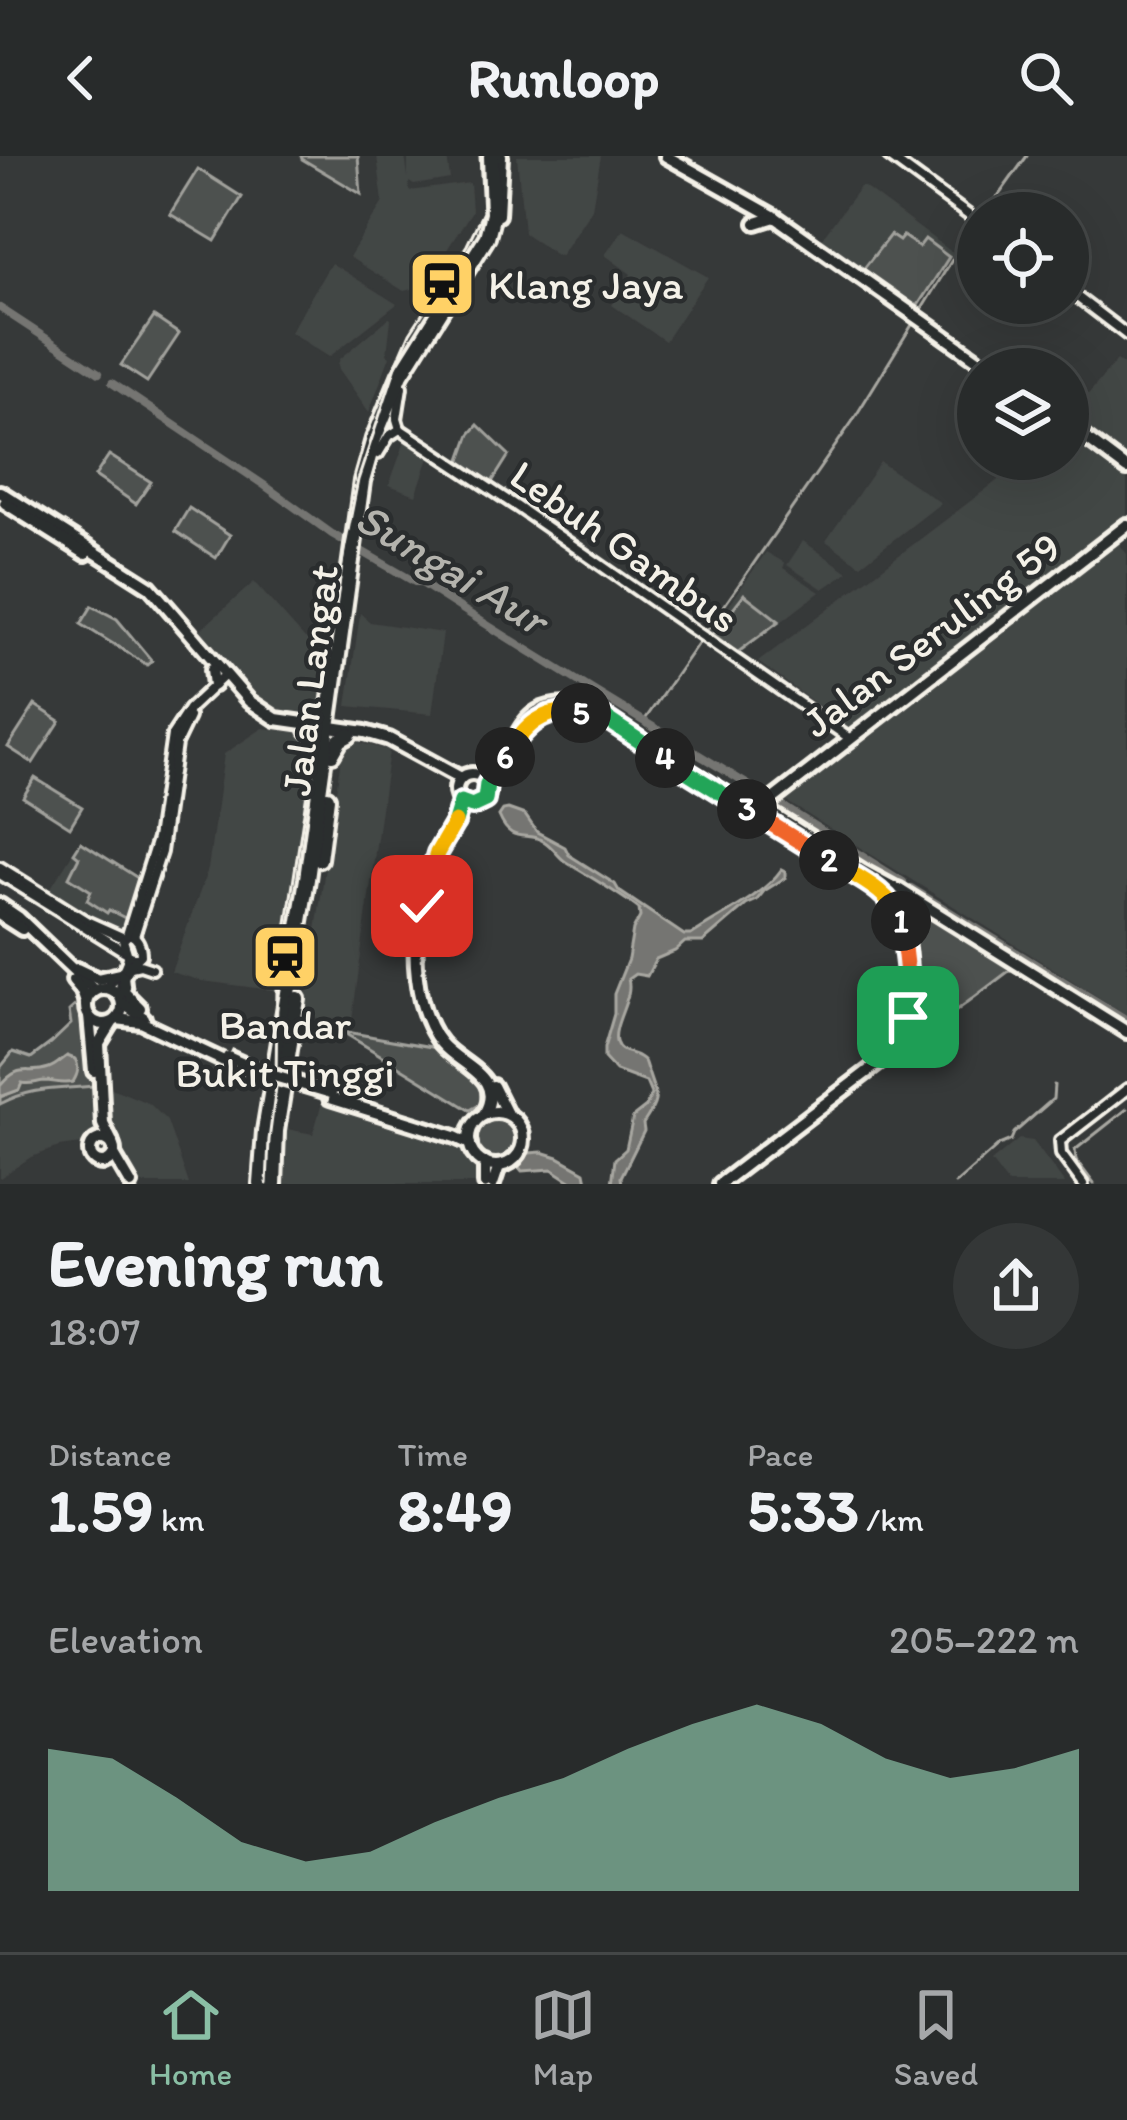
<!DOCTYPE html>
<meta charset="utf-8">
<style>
:root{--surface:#282b2b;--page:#343737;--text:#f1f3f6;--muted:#a5a7a9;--line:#444747;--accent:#8abfa5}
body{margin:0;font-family:Itim,sans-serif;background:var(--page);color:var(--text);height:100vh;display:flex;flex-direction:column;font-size:45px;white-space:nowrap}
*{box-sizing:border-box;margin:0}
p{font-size:39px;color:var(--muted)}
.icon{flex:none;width:66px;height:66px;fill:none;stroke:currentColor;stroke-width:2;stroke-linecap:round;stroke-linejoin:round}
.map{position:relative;height:1028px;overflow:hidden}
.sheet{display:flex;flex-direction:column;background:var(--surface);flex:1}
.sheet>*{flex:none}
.fabs{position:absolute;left:957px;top:36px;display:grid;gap:24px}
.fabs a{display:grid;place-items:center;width:132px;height:132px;border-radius:50%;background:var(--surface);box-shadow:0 12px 48px #0002,0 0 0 3px var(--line);font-size:60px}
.pin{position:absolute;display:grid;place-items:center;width:102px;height:102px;color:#fff;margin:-51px;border-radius:24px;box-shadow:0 6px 18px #0006}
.km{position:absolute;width:60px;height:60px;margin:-30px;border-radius:50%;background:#222;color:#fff;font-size:33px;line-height:60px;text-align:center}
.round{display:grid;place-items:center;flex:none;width:126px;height:126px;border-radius:63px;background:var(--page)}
.overview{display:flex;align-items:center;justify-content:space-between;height:204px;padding:0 48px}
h1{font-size:66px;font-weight:800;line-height:90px}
.figures{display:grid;grid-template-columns:repeat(3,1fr);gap:18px;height:204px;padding:12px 48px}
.figures div{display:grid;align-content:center}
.figures b{font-size:60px;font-weight:800}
.figures small{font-size:33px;font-weight:400}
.figures p{font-size:33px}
.chart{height:336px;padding:24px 48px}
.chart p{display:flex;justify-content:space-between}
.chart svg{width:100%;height:216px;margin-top:12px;fill:var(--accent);opacity:.7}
header{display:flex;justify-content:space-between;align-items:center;height:156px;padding:0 48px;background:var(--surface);font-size:54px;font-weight:800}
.tabs{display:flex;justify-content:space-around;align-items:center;height:168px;border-top:3px solid var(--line);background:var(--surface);font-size:33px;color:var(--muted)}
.tabs a{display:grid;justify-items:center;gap:6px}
.tabs .current{color:var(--accent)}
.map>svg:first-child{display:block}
</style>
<header><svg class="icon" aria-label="back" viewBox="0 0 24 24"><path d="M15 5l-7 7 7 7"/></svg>Runloop<svg class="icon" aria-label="search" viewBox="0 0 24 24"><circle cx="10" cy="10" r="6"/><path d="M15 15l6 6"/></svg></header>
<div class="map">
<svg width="1127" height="1028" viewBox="0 0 1127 1028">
<rect width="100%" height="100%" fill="#363939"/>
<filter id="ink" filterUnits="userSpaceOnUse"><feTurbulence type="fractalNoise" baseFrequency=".00833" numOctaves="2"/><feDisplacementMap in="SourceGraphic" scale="24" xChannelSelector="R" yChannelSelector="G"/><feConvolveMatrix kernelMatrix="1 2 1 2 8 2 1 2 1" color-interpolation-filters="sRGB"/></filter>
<g filter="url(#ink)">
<!-- built -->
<g fill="#434645">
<path d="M377 0H405L408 21V0H447L450 23 414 29 409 26V35L470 27 472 55 441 103 416 132 404 135 349 101 383 46Z"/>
<path d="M517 0H601L592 52 560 100 556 99 524 77Z"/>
<path d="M860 31H864L953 97 915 158 819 86Z"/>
<path d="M623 73 708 121 665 185 612 149 631 118 605 99Z"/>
<path d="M331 107 397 148 329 201 290 176Z"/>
<path d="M389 162 391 163 387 198 390 200 369 256 339 213 338 208 340 203Z"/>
<path d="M1117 204 1127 211V306L1069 261Z"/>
<path d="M1068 271 1127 316V364L852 574 758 506 1026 303H1068Z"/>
<path d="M407 280 431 296 416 339 389 329Z"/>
<path d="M880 306 941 347 861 409 826 385Z"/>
<path d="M1116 384 1127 398V859L781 642Z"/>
<path d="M803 385 848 416 823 433 787 409Z"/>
<path d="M766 396 785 407 783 412 820 436 738 499 709 478Z"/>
<path d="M254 426 305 483 335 488 326 555 311 564 283 561 258 547 196 478Z"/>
<path d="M360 457 370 466 443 477 432 558 347 550Z"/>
<path d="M263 572 310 578 317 587 288 828 279 835 202 825 171 816 208 713 224 598Z"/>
<path d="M354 585 389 594 352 864 316 862 305 851 342 594Z"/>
<path d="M81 684 142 724 125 774 119 775 92 766 47 738Z"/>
<path d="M93 930 95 967 94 977 89 983 82 988 59 991 31 1001 0 1022V948L41 932 61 933Z"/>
<path d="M109 931 150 948 167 965 189 1028H141L134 1022 122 1002 108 960Z"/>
<path d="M323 943 448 983 460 989 480 1010 481 1028H280L282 972 313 978Z"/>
<path d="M1019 983 1033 985 1065 1028H1008L991 1006Z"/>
</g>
<!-- green -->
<g fill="#4e514f" stroke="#a1a19c" stroke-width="3">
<path d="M301 0H358L361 38 302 3Z"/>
<path d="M198 13 242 41 215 85 170 58Z"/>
<path d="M890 79 899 85 903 80 919 91 925 83 949 101 915 154 862 115Z"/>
<path d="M154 161 179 178 147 226 121 209Z"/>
<path d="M478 269 509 299 492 326H487L460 306 470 278Z"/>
<path d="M109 299 151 326 136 348 95 320Z"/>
<path d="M189 352 230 379 216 402 175 375Z"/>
<path d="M744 438 779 465 737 497 713 478Z"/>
<path d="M92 450 117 463 152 505 147 509 81 468Z"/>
<path d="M35 549 60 565 33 607 8 591Z"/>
<path d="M35 622 82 651 70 671 23 641Z"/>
<path d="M81 686 141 724 127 763 109 754 107 757 87 744 91 735 69 721 79 701 74 697Z"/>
<path d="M908 747 1013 812 940 867 918 850 905 752Z"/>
<path d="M80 835 85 847 93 930C57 934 34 930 0 948V912L13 896 31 902 51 887 71 868 69 855 77 848Z"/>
<path d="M341 875 437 892 480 928 481 948 470 954Z"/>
<circle cx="496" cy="983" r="22"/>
</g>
<!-- water -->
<g fill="#757572" stroke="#a8a7a1" stroke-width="3">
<path d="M508 653 525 659 537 676 565 691 569 699 615 728 619 735 684 779H691C719 760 763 740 781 714L785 716V722L764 735 757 744 746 749 703 786H685L675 795 656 803 647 820 635 818 628 823C634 841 612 868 616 886 620 898 630 895 639 901 647 906 644 907 648 916 657 943 660 943 643 968L644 975 621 1021 622 1028H612L615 1003 626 993 633 961 646 951 651 938 646 926 616 915 604 902V892L614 858V838L628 803 633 774 640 761 639 753C617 736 590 721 566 706 557 700 554 692 545 686 527 673 512 691 499 660L503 654Z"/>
<path d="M67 900 75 903C80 911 78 918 73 926 62 929 55 925 44 925 35 926 31 929 22 927L19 934 0 941V930C21 905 26 920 49 912 56 910 61 904 67 900Z"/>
<path d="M542 996 558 1001 585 1016 587 1026 575 1028 552 1013 522 1015 517 1009 529 997Z"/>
</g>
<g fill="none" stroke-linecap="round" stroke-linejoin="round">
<!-- stream -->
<g stroke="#a8a7a1" stroke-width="3">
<path d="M986 57 1027 0"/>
<path d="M920 156 960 91 977 69"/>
<path d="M644 565 852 266 915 164"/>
<path d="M955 1028 999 989 1011 984 1014 977 1053 943 1054 929"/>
<path d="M1094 1028 1076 1004 1075 994 1127 953"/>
</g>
<!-- river -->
<g stroke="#757572" stroke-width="8">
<path d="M0 152 99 217"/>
<path d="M112 227 264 329 332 378 415 426H420C533 500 650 568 766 640"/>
<path d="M776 646 903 726"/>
<path d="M911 732 1127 864"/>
</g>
<defs>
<g id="minor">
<path d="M888 0 978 66"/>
<path d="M1068 134 1127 179"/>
<path d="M400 273 516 350 849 582"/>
<path d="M400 273 397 263 402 231"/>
<path d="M378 298 389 280 400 273"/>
<path d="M0 711 86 765 124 782"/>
<path d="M0 718 124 795"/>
<path d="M129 778C138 781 141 790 141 799L138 802 128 800 123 784Z"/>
<path d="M127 779 157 683 172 579 189 553 225 519"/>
<path d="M134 780 161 696 176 588 189 561"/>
<path d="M131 811 140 809 152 813"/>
<path d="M104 832C116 825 125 815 128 801"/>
<path d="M119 839 121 826 135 803"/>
<path d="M1083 1028 1061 998 1060 985 1127 933"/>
</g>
<g id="major">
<path d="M666 0 775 61 991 213"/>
<path d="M498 59 501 0"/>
<path d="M756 67 775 61"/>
<path d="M1068 269 1127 313"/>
<path d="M0 336 150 431 249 545 276 563 365 576 389 583 461 622"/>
<path d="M5 347 86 398"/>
<path d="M212 513 214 529"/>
<circle cx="472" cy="634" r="16"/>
<path d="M479 619C529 600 505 535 589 552L875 732C883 738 891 744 896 752 909 773 913 842 906 866 903 879 897 889 888 900L720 1028"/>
<path d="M461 646C459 665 446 679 437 697 416 740 410 797 421 845 425 859 431 875 441 887 460 910 506 921 484 958"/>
<path d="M898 733 1127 876"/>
<path d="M902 736 863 715 774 659 768 653V647L1127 369"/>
<path d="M0 749 19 762 94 834"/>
<path d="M0 759 22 773"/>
<path d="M77 813 98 823 120 818"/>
<path d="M123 820 125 837 140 852"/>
<path d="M73 824 82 835 86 847"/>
<circle cx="104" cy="850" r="18"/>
<path d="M122 847 144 862"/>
<path d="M89 860 94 915"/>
<path d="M117 863 141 866 228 907"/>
<path d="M112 867 99 888 103 968 112 986"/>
<path d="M493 930 507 958"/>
<path d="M330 942 455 981 470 988"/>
<circle cx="496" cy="983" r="27"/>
<circle cx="102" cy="995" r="12"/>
<path d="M114 999 131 1028"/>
<path d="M485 1028V1007"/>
<path d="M493 1028 499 1010"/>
</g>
<g id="highway">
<path d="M308 574 318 582 324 593"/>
<path d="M332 598 340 584 349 579"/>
<path d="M319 703 327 642"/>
<path d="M261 1028 265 975 307 723 362 325 374 283 401 218 487 81 493 58 491 0"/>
<path d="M274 1028 276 975 297 843"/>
</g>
</defs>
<!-- minor casing -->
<use href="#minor" stroke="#f4f1e8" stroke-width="16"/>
<!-- major casing -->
<use href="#major" stroke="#f4f1e8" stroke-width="20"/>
<!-- highway casing -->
<use href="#highway" stroke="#f4f1e8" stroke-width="22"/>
<!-- minor -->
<use href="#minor" stroke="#2a2d2e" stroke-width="8"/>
<!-- major -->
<use href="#major" stroke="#2a2d2e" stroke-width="10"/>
<!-- highway -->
<use href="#highway" stroke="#2a2d2e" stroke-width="14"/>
<!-- tram -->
<path stroke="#f4f1e8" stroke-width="3" d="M267 1028 269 984 276 931 277 832 344 395 358 324 397 207 410 177 467 89 483 56 480 0"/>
<defs>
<path id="major-bridge" d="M228 901 261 916 331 937"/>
</defs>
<!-- major-bridge casing -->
<use href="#major-bridge" stroke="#f4f1e8" stroke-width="20" stroke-linecap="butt"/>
<!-- major-bridge -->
<use href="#major-bridge" stroke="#2a2d2e" stroke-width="10"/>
</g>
</g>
<g fill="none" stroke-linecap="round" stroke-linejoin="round" filter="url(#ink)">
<defs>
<path id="split-1" d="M901 765 909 835 908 861"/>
<path id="split-2" d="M829 704C856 721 890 734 901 765"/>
<path id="split-3" d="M747 653 829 704"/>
<path id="split-4" d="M665 602 747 653"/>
<path id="split-5" d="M581 557 602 560 665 602"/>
<path id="split-6" d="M505 601C524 571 543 550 581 557"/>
<path id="split-7" d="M455 666 461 646 472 650 485 644 487 628 505 601"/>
<path id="split-8" d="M422 750 437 697 455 666"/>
</defs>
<!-- split-1 casing -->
<use href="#split-1" stroke="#fff" stroke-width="24"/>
<!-- split-2 casing -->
<use href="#split-2" stroke="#fff" stroke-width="24"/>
<!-- split-3 casing -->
<use href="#split-3" stroke="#fff" stroke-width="24"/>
<!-- split-4 casing -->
<use href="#split-4" stroke="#fff" stroke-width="24"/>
<!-- split-5 casing -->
<use href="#split-5" stroke="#fff" stroke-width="24"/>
<!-- split-6 casing -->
<use href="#split-6" stroke="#fff" stroke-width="24"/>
<!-- split-7 casing -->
<use href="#split-7" stroke="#fff" stroke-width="24"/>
<!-- split-8 casing -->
<use href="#split-8" stroke="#fff" stroke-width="24"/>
<!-- split-1 -->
<use href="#split-1" stroke="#f0652b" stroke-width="15"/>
<!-- split-2 -->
<use href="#split-2" stroke="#f5b400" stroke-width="15"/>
<!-- split-3 -->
<use href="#split-3" stroke="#f0652b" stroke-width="15"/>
<!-- split-4 -->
<use href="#split-4" stroke="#22a559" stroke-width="15"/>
<!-- split-5 -->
<use href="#split-5" stroke="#22a559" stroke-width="15"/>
<!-- split-6 -->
<use href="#split-6" stroke="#f5b400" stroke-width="15"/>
<!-- split-7 -->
<use href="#split-7" stroke="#22a559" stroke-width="15"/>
<!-- split-8 -->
<use href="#split-8" stroke="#f5b400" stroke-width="15"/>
</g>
<!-- icons -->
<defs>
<symbol id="station-square" viewBox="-11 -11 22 22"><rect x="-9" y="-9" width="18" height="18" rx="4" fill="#ffd166" stroke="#2a2d2e"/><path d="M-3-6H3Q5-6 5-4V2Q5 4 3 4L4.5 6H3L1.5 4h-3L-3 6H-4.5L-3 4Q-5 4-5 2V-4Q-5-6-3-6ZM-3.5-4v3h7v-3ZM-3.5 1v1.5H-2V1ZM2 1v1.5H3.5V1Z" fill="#111"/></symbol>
</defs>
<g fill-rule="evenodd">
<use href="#station-square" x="404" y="90" width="76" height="76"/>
<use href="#station-square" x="247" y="763" width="76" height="76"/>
</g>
<g text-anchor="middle" stroke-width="9" stroke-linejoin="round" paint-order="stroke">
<!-- poi labels -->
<g font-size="42" fill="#f4f1e8" stroke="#2a2d2e" text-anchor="start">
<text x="488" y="143">Klang Jaya</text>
<text x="285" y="883" text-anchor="middle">Bandar<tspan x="285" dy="48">Bukit Tinggi</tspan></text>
</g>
<!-- street labels -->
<g font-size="42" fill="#f4f1e8" stroke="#2a2d2e">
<text transform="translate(625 390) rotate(35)" y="15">Lebuh Gambus</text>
<text transform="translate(931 478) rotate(-37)" y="15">Jalan Seruling 59</text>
<text transform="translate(309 524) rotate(-83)" y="15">Jalan Langat</text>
</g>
<!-- water labels -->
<g font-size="45" font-style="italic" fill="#b4b3ad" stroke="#2a2d2e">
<text transform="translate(452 412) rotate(31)" y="16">Sungai Aur</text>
</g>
</g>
</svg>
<div class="fabs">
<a><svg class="icon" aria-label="locate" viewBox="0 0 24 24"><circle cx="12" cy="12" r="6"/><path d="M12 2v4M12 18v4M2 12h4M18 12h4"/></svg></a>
<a><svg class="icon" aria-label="layers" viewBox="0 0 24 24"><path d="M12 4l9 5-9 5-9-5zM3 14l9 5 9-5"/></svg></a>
</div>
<div class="pin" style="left:908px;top:861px;background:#1e9e55"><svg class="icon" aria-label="arrive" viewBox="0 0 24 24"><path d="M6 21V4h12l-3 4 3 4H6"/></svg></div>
<div class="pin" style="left:422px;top:750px;background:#d93025"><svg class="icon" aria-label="check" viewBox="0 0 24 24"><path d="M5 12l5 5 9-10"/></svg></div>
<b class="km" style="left:901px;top:765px">1</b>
<b class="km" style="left:829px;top:704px">2</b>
<b class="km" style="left:747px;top:653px">3</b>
<b class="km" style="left:665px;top:602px">4</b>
<b class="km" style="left:581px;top:557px">5</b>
<b class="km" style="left:505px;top:601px">6</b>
</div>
<section class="sheet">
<div class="overview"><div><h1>Evening run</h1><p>18:07</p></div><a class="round"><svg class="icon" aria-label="share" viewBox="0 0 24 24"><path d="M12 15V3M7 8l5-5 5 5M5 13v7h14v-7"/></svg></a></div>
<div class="figures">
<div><p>Distance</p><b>1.59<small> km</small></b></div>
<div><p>Time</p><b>8:49</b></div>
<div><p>Pace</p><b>5:33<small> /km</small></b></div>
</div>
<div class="chart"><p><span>Elevation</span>205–222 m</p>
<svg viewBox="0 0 160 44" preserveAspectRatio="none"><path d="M0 44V15L10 17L20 25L30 34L40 38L50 36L60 30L70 25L80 21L90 15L100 10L110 6L120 10L130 17L140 21L150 19L160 15V44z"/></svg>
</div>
</section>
<nav class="tabs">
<a class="current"><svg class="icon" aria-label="home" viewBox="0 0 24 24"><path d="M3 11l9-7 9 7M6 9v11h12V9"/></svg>Home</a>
<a><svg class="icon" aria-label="map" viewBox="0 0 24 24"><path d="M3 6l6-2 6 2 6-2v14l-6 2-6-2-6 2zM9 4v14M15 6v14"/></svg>Map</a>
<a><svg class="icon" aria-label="saved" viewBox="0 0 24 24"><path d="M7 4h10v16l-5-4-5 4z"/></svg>Saved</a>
</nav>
